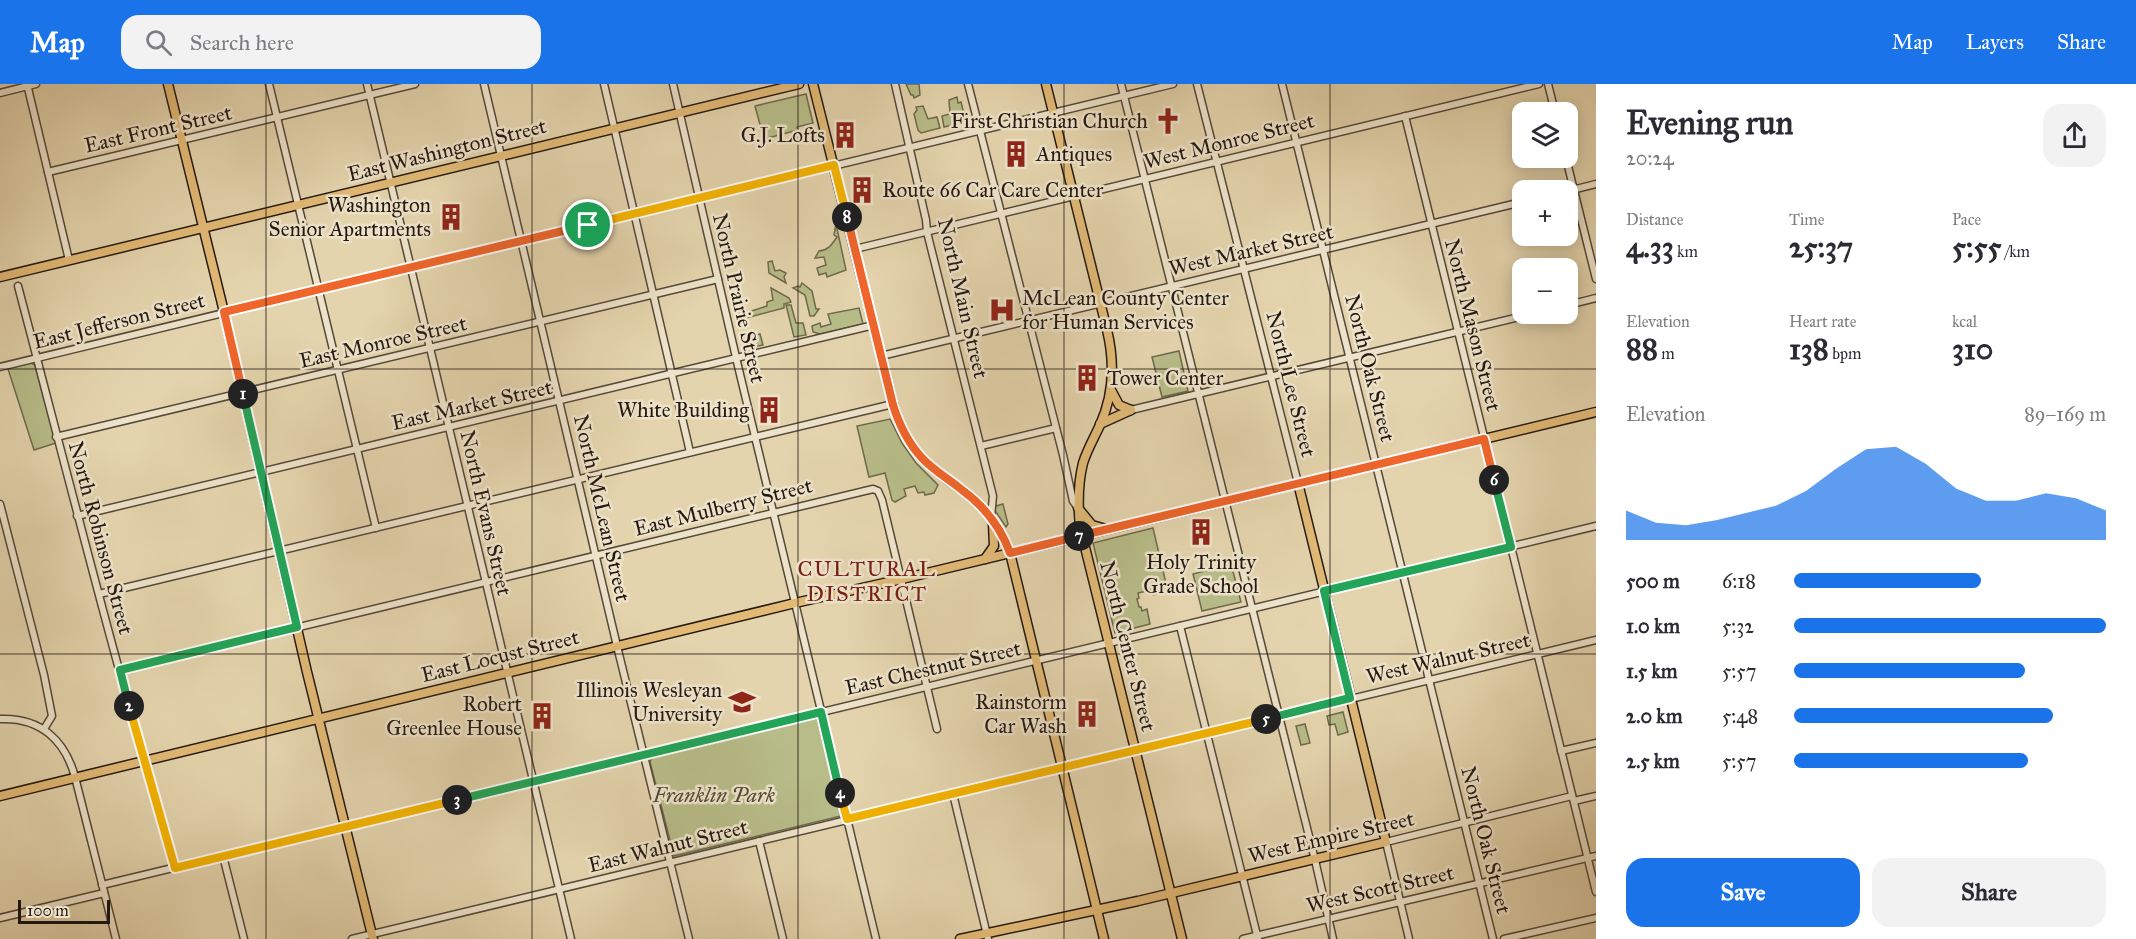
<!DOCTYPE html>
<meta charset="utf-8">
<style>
:root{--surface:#fff;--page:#f2f2f3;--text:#2b2b33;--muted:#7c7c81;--accent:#1a73e8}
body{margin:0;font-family:"IM FELL Great Primer",serif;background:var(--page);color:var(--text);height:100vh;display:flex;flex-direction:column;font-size:22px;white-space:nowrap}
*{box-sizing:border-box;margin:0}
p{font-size:20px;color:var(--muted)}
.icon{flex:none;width:33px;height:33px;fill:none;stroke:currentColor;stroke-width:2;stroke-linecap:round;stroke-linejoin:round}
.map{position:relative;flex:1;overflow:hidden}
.drawer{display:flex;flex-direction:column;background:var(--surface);width:540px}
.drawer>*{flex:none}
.controls{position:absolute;left:1512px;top:18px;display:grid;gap:12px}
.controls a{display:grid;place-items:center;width:66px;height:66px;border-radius:12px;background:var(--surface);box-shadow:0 3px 15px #0003;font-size:30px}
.scale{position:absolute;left:18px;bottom:15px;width:92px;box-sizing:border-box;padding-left:6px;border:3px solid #251912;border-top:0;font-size:16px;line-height:21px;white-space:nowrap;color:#251912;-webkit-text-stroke:4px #ede3ca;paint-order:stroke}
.pin{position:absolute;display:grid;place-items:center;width:51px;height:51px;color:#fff;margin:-26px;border:3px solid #fff;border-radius:50%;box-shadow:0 2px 6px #0007}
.km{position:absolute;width:30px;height:30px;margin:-15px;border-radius:50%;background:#222;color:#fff;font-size:16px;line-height:30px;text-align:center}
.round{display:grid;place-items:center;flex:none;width:63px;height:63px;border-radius:18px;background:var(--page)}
.headline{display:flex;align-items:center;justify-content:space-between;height:102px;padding:0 30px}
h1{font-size:33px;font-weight:700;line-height:45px}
.stats{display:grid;grid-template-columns:repeat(3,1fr);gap:9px;height:102px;padding:6px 30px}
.stats div{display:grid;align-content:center}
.stats b{font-size:30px;font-weight:700}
.stats small{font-size:16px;font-weight:400}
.stats p{font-size:16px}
.chart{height:168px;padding:12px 30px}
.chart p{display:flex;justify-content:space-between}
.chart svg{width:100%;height:108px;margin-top:6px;fill:var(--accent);opacity:.7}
.action{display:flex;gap:12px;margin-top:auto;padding:12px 30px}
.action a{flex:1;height:69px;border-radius:18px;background:var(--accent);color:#fff;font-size:24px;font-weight:700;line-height:69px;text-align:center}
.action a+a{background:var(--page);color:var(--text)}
ul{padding:0 30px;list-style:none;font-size:20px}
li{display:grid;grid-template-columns:96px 72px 1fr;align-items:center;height:45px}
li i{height:15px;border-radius:8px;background:var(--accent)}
header{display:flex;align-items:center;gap:36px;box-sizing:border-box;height:84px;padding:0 30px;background:var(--accent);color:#fff}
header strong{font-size:28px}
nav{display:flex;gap:33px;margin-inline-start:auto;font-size:21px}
.search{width:420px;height:54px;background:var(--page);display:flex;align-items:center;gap:15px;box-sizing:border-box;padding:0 21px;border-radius:18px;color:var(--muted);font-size:22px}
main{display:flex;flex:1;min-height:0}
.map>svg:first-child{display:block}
</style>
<header>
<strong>Map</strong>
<div class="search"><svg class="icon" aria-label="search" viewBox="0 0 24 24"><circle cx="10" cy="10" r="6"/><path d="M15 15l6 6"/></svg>Search here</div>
<nav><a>Map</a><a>Layers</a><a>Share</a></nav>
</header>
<main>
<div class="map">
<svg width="1596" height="855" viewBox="0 0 1596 855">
<rect width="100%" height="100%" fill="#e4d4ad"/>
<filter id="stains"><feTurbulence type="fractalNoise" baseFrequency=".00333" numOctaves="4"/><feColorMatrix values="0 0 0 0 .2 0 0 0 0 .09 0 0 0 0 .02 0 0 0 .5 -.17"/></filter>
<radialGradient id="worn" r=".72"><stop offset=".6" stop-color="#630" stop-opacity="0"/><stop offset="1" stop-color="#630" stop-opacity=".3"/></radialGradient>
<!-- green -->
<g fill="#b7bc88" stroke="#6e6a4d" stroke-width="1.5">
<path d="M906 0H919L920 11 914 14 913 11H911Z"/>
<path d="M806 10 813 39 797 43 798 46 764 55 755 22Z"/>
<path d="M957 13 958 19 961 18 965 34 961 39 944 43 942 32 950 30 949 16Z"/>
<path d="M923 22 928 35 937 33 940 44 921 49 918 46 914 30 917 26 916 23Z"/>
<path d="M836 140 846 186 827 193 826 189 819 191 817 184 826 181 824 173 815 174 819 167C829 166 832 160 837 153L834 151Z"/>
<path d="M772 177 775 187 780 186 786 189 784 193 786 199 769 189 768 178Z"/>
<path d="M802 199 812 207 816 225H819L814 232H810L805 211 793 204 798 202 800 203Z"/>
<path d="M771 204 789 214 791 218 784 220V224L738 236 735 224 743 223 745 229 767 222V218L773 216Z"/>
<path d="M791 221 796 239H803L806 251 794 253 786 221Z"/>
<path d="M859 224 863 240 820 250 813 248 812 242 820 239 821 243 831 240 828 230Z"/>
<path d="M760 250 763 261 744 265 742 254Z"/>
<path d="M1179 267 1188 307 1162 313 1152 273Z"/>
<path d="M31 279 35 281 56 359 34 366 8 285Z"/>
<path d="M890 335 902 359 916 379 938 401 934 409 925 411 924 408 918 409 915 402 904 405 906 412 895 418 892 416 885 389 869 393 857 342Z"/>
<path d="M1003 420 1008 440 1006 443 994 425 996 422Z"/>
<path d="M1153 444 1168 508 1153 511 1151 506 1138 509 1139 514 1137 515 1139 523H1141L1142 527 1147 525 1150 540 1115 549 1093 459Z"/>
<path d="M1231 480 1241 518 1202 527 1193 490Z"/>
<path d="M1343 628 1348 648 1338 651 1335 640 1329 641 1327 632Z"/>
<path d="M817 634 841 732 674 772 650 678 652 674Z"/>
<path d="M1305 640 1310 659 1301 661 1296 642Z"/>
</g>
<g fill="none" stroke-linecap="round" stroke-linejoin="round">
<defs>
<g id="minor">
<path d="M27 0 69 176"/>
<path d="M269 0 376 444"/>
<path d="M367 0 571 855"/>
<path d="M484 0 617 562 689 855"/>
<path d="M604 0 690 368"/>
<path d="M673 0 738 282 876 855"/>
<path d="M895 0 926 136 927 148 993 412 991 433"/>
<path d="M968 0 1063 371 1073 417 1078 424"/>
<path d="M1121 0 1315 776 1333 855"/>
<path d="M1197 0 1298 399"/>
<path d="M1282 0 1493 855"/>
<path d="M1548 0 1555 28"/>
<path d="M0 9 36 0"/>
<path d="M1405 32 1596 808"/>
<path d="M1566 74 1596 195"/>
<path d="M48 88 415 0"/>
<path d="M1568 107 1596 100"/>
<path d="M855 165 1539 0"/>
<path d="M18 202C69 396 118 591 175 784"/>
<path d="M1568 221 1596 214"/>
<path d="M881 272 1522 118"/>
<path d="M0 283 1173 0"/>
<path d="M1131 326 1532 230"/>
<path d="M56 353 718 195"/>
<path d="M981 362 1056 344"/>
<path d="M0 420 44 591 52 632 44 645"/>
<path d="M77 432 874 241"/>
<path d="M99 510 893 320"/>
<path d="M1180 542 1258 855"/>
<path d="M120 586 873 405 878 407 882 416 937 645"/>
<path d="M0 635C40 633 65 656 75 693L116 855"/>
<path d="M1561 667 1596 659"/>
<path d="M953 710 988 855"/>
<path d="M1574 717 1596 712"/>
<path d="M759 757 783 855"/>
<path d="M223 772 244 855"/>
<path d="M102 801 1596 442"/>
<path d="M0 834 104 809"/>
<path d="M352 855 1596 556"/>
<path d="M1243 855 1596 772"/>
<path d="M1409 855 1386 758 1572 712"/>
<path d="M1504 855 1596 834"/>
</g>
<g id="major">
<path d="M168 0 224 228 307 588 373 855"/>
<path d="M813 0 893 320C899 340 908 359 922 374 934 387 948 395 962 406 984 422 1001 444 1010 469L1104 855"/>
<path d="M1046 0 1107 246C1115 279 1114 310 1100 341 1094 354 1087 366 1083 379 1078 399 1078 423 1080 443L1182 855"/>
<path d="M0 193 799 0"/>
<path d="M1111 306 1119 321 1131 326"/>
<path d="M1100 340 1131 326"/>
<path d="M1078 424 1092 441 1106 445"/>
<path d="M985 475 994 462 993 440"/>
<path d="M0 712 795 519 902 495 1596 328"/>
<path d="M960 855 1138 817 1386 758 1298 399"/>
</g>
</defs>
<!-- minor casing -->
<use href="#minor" stroke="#554839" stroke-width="9"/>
<!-- major casing -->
<use href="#major" stroke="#251912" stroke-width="11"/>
<!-- minor -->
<use href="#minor" stroke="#ede3ca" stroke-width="6"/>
<!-- major -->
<use href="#major" stroke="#e2ba76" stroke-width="8"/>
</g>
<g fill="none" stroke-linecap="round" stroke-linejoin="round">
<defs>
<path id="split-1" d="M243 310 224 228 588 141"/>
<path id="split-2" d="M129 622 120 586 297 543 243 310"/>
<path id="split-3" d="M129 622 175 784 457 716"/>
<path id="split-4" d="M457 716 821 628 840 709"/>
<path id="split-5" d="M840 709 847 735 1266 635"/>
<path id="split-6" d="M1266 635 1350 614 1324 507 1511 463 1494 396"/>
<path id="split-7" d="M1079 452 1484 355 1494 396"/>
<path id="split-8" d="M847 133 893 321C899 340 908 359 922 374 934 387 949 395 962 406 984 422 1001 444 1010 469L1079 452"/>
<path id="split-9" d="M588 141 834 81 847 133"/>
</defs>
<!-- split-1 casing -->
<use href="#split-1" stroke="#fff" stroke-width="12"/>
<!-- split-2 casing -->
<use href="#split-2" stroke="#fff" stroke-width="12"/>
<!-- split-3 casing -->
<use href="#split-3" stroke="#fff" stroke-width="12"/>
<!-- split-4 casing -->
<use href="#split-4" stroke="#fff" stroke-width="12"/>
<!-- split-5 casing -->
<use href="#split-5" stroke="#fff" stroke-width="12"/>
<!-- split-6 casing -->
<use href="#split-6" stroke="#fff" stroke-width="12"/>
<!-- split-7 casing -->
<use href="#split-7" stroke="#fff" stroke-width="12"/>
<!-- split-8 casing -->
<use href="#split-8" stroke="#fff" stroke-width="12"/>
<!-- split-9 casing -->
<use href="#split-9" stroke="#fff" stroke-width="12"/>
<!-- split-1 -->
<use href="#split-1" stroke="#f0652b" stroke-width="8"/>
<!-- split-2 -->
<use href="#split-2" stroke="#22a559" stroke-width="8"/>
<!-- split-3 -->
<use href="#split-3" stroke="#f5b400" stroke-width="8"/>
<!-- split-4 -->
<use href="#split-4" stroke="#22a559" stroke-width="8"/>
<!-- split-5 -->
<use href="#split-5" stroke="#f5b400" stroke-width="8"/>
<!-- split-6 -->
<use href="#split-6" stroke="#22a559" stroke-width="8"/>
<!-- split-7 -->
<use href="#split-7" stroke="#f0652b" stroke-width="8"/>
<!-- split-8 -->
<use href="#split-8" stroke="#f0652b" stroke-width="8"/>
<!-- split-9 -->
<use href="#split-9" stroke="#f5b400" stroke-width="8"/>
</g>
<!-- grid -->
<path fill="none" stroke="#251912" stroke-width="1.5" stroke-opacity="0.55" d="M266 0V855M532 0V855M798 0V855M1064 0V855M1330 0V855M0 285H1596M0 570H1596"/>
<!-- icons -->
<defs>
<symbol id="church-bare" viewBox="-9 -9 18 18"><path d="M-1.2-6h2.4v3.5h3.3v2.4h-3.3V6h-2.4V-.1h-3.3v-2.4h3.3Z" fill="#8f2418" stroke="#ede3ca" stroke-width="2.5" paint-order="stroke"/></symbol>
<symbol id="building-bare" viewBox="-9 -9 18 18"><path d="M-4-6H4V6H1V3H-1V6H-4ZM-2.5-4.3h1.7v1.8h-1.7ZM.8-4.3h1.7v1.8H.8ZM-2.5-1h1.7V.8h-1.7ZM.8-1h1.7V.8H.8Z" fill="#8f2418" stroke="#ede3ca" stroke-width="2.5" paint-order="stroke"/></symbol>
<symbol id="hospital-bare" viewBox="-9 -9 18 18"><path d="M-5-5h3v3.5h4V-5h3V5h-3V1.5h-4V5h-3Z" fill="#8f2418" stroke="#ede3ca" stroke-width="2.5" paint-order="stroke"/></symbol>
<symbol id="university-bare" viewBox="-9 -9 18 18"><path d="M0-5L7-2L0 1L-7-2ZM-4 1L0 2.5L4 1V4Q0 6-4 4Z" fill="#8f2418" stroke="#ede3ca" stroke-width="2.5" paint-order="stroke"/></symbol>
</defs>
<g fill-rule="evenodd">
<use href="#church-bare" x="1149" y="18" width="38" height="38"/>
<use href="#building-bare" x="826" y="32" width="38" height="38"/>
<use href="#building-bare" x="997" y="51" width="38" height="38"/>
<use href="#building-bare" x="843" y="87" width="38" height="38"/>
<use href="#building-bare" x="432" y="114" width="38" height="38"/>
<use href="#hospital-bare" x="983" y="207" width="38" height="38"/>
<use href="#building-bare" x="1068" y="275" width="38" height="38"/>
<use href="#building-bare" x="750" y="307" width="38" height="38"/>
<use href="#building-bare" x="1182" y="429" width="38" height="38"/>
<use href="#university-bare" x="723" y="599" width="38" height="38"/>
<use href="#building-bare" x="1068" y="611" width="38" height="38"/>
<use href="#building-bare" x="523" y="613" width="38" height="38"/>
</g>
<g text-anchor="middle" stroke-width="5" stroke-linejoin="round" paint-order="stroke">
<!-- poi labels -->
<g font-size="21" fill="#251912" stroke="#ede3ca" text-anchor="end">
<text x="1148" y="44">First Christian Church</text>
<text x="825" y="58">G.J. Lofts</text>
<text x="1036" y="77" text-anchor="start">Antiques</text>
<text x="882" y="113" text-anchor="start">Route 66 Car Care Center</text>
<text x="431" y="128">Washington<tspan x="431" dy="24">Senior Apartments</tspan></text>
<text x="1022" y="221" text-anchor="start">McLean County Center<tspan x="1022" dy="24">for Human Services</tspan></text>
<text x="1107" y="301" text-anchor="start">Tower Center</text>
<text x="749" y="333">White Building</text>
<text x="1201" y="485" text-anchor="middle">Holy Trinity<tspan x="1201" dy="24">Grade School</tspan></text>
<text x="722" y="613">Illinois Wesleyan<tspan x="722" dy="24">University</tspan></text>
<text x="1067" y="625">Rainstorm<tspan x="1067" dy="24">Car Wash</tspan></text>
<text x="522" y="627">Robert<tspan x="522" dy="24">Greenlee House</tspan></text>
</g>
<!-- street labels -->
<g font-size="21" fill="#251912" stroke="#ede3ca">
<text transform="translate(158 45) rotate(-13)" y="7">East Front Street</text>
<text transform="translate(1229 57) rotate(-14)" y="7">West Monroe Street</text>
<text transform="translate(447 66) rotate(-14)" y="7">East Washington Street</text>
<text transform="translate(1251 166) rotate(-13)" y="7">West Market Street</text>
<text transform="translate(739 214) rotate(77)" y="7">North Prairie Street</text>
<text transform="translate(963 214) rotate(77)" y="7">North Main Street</text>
<text transform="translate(119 237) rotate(-14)" y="7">East Jefferson Street</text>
<text transform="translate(1473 241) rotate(76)" y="7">North Mason Street</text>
<text transform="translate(383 258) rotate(-13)" y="7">East Monroe Street</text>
<text transform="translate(1370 284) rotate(76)" y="7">North Oak Street</text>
<text transform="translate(1291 300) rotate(76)" y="7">North Lee Street</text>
<text transform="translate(472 321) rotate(-13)" y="7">East Market Street</text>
<text transform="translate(723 423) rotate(-14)" y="7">East Mulberry Street</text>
<text transform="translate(602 424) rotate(77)" y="7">North McLean Street</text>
<text transform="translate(486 429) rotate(77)" y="7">North Evans Street</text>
<text transform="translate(101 454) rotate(75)" y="7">North Robinson Street</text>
<text transform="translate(1128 562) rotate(76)" y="7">North Center Street</text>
<text transform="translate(500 572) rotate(-14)" y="7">East Locust Street</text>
<text transform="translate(1448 574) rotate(-13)" y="7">West Walnut Street</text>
<text transform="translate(933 584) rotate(-13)" y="7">East Chestnut Street</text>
<text transform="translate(1331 753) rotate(-13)" y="7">West Empire Street</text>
<text transform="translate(1486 756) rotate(76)" y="7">North Oak Street</text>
<text transform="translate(668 762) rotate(-14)" y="7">East Walnut Street</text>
<text transform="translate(1380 805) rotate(-13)" y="7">West Scott Street</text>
</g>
<!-- park labels -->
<g font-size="21" font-style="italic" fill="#514a35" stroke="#ede3ca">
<text x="714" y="718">Franklin Park</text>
</g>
<!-- neighbourhood labels -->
<g font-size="22" letter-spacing="1.5" fill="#7a1f14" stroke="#ede3ca">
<text x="867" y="492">CULTURAL<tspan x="867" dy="25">DISTRICT</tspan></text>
</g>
</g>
<rect width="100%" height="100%" filter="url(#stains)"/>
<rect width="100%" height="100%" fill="url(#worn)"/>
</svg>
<div class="controls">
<a><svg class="icon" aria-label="layers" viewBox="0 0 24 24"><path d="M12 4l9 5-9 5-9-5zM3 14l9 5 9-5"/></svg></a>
<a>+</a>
<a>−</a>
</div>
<div class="scale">100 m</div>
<div class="pin" style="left:588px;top:141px;background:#1e9e55"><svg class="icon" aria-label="arrive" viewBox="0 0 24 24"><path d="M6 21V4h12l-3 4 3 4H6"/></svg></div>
<b class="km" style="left:243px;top:310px">1</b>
<b class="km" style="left:129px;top:622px">2</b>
<b class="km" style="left:457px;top:716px">3</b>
<b class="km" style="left:840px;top:709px">4</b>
<b class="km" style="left:1266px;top:635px">5</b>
<b class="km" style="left:1494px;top:396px">6</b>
<b class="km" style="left:1079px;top:452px">7</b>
<b class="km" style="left:847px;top:133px">8</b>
</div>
<section class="drawer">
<div class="headline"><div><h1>Evening run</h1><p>20:24</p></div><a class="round"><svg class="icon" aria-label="share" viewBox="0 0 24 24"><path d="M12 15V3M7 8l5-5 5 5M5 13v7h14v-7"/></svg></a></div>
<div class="stats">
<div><p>Distance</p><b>4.33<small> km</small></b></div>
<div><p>Time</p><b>25:37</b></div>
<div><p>Pace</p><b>5:55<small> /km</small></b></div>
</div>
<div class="stats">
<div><p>Elevation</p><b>88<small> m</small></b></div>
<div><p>Heart rate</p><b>138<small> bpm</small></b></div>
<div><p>kcal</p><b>310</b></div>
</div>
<div class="chart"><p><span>Elevation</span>89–169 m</p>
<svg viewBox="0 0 160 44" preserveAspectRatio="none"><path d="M0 44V32L10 37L20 38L30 36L40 33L50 30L60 24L70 15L80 7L90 6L100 13L110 23L120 28L130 28L140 25L150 27L160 32V44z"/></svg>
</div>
<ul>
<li><b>500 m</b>6:18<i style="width:60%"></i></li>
<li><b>1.0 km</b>5:32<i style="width:100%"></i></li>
<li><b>1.5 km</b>5:57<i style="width:74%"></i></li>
<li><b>2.0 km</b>5:48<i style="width:83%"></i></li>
<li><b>2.5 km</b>5:57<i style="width:75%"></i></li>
</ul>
<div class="action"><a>Save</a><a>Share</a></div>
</section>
</main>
